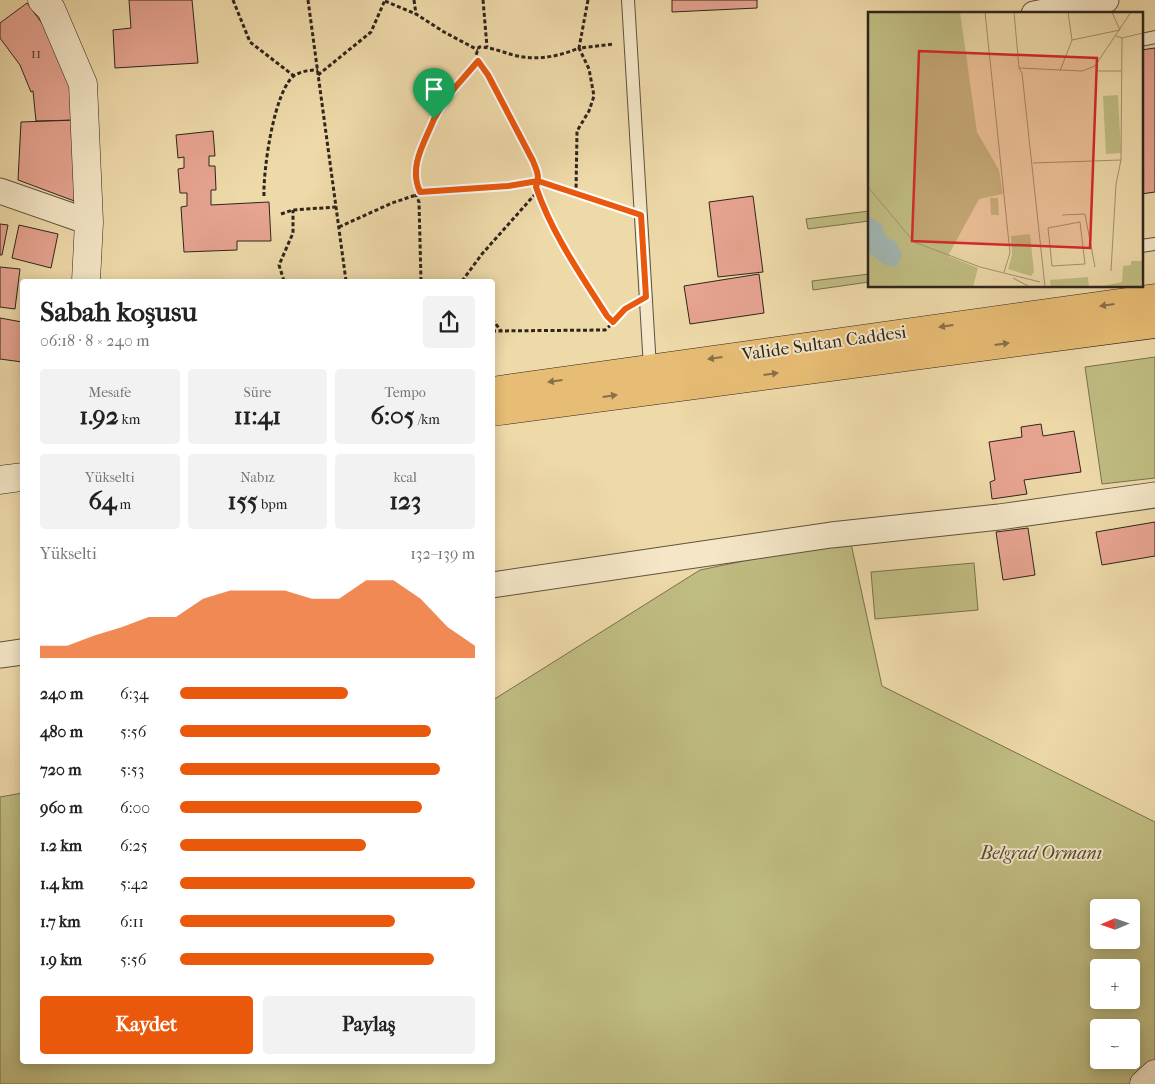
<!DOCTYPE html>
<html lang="tr">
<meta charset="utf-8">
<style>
:root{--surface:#fff;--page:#f2f2f2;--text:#222;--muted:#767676;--accent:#ea580c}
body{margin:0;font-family:"IM FELL French Canon",serif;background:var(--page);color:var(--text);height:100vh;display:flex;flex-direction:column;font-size:19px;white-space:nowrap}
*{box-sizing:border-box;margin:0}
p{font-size:16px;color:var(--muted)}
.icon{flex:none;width:28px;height:28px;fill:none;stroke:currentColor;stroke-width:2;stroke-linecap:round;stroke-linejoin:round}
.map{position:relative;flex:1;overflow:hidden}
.drawer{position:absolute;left:20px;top:279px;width:475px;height:785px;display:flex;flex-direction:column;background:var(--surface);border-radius:5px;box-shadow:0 2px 12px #0003}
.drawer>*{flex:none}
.needle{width:32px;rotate:268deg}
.buttons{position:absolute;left:1090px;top:899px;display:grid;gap:10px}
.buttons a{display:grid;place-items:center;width:50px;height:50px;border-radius:5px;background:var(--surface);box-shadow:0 2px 12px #0003;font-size:25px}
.pin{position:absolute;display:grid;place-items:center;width:42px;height:42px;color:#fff;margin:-51px -21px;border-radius:50% 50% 50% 0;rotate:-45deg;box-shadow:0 0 5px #0007}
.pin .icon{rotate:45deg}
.round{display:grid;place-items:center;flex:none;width:52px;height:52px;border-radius:5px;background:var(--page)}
.headline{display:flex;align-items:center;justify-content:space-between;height:85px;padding:0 20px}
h1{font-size:28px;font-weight:700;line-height:38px}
.metrics{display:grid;grid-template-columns:repeat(3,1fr);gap:8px;height:85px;padding:5px 20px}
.metrics div{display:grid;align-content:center;border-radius:5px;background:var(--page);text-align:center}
.metrics b{font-size:25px;font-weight:700}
.metrics small{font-size:14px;font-weight:400}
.metrics p{font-size:14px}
.chart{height:140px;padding:10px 20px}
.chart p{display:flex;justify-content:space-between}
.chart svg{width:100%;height:90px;margin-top:5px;fill:var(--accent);opacity:.7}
.primary-button{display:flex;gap:10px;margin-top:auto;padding:10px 20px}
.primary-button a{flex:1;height:58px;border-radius:5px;background:var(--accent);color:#fff;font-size:20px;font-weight:700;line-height:58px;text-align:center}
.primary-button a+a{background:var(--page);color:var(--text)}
ul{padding:0 20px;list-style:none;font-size:16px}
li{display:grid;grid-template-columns:80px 60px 1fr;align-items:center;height:38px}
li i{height:12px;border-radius:6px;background:var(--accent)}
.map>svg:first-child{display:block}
</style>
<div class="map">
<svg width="1155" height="1084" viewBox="0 0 1155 1084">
<rect width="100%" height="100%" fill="#eed9a9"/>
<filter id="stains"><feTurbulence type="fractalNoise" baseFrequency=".004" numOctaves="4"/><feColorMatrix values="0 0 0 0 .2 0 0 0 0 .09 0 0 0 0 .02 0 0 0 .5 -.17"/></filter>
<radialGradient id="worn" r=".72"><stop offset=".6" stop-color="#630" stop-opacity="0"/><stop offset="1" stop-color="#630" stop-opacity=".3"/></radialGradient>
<!-- green -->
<g fill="#c0bd82" stroke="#77714f" fill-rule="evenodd">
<path d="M869 211V221L808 229 806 219Z"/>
<path d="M869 274V282L813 290 812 281Z"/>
<path d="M1155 357V478L1102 484 1085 367Z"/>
<path d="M850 539 882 686 1155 822V1084H0V797L22 793V1061H492L493 700 700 570ZM1099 908H1131V940H1099ZM1099 968H1131V1000H1099ZM1099 1028H1131V1060H1099Z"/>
<path d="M974 563 978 610 875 619 871 572Z"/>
</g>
<!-- building -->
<g fill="#e7a491" stroke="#2e251c">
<path d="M129 0H192L198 63 115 68 113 30 131 28Z"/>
<path d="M672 0H757V8L672 12Z"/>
<path d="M27 3 56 42 70 75 77 120 36 121 33 91 31 92 20 65 0 38V23Z"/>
<path d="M1155 48V192L1141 194V50Z"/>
<path d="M77 120V202L18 180 21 122Z"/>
<path d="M213 131 215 156H209V166H215L216 190H211V205L269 202 271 241H237V250L184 252 181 207 187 206V193H180L178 169 184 168V157L178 158 176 135Z"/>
<path d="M753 196 763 272 718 277 709 202Z"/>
<path d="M0 224 8 225 2 255H0Z"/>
<path d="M19 225 58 234 51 268 12 258Z"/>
<path d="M0 267 20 269 15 309 0 307Z"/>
<path d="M759 274 764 313 690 324 684 286Z"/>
<path d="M0 318 22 322V362L0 359Z"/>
<path d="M1041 424 1043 436 1074 431 1081 472 1024 480 1027 494 992 499 990 482 995 480 989 442 1022 437 1021 427Z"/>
<path d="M1155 522V556L1102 565 1096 532Z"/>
<path d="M1028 528 1035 575 1003 580 996 532Z"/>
</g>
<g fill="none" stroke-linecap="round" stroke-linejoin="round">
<defs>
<g id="lane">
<path d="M628 0 650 368"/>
<path d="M1141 40 1155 37"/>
<path d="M1141 246 1155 244"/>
</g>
<g id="street">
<path d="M1034 14 1106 0"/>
<path d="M0 191 89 222"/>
<path d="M492 585 831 535 999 517 1155 495"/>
<path d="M0 655 22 652"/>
</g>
<g id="secondary">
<path d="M42 0 51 9 83 84 89 222 86 281"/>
<path d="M0 480 22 477"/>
<path d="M1144 1084 1155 1074"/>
</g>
<g id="primary">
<path d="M492 391 1155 298"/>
<path d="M492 412 1155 324"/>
</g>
</defs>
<!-- lane casing -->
<use href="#lane" stroke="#5e523f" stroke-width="14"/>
<!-- street casing -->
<use href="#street" stroke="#5e523f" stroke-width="27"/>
<!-- secondary casing -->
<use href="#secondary" stroke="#2e251c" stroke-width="29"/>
<!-- primary casing -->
<use href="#primary" stroke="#2e251c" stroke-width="29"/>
<!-- path -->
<g stroke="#2e251c" stroke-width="3" stroke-dasharray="4 2.5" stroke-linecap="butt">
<path d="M233 0 250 42 294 76"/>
<path d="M308 0 346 281"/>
<path d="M414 0 416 14 444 32 478 50"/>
<path d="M483 0 487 47"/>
<path d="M588 0 579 48 614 44"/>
<path d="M385 1 416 14"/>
<path d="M478 61 476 55 479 47C491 47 502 52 513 55 536 61 557 57 579 48L589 69 594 96 589 111 577 131 576 192"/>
<path d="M318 75 371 32 385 0"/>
<path d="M420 192C402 153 451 87 478 61L516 127 539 176 538 181 624 209"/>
<path d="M264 196C263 171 274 89 295 75 302 71 310 70 318 70"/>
<path d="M281 214 293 210 336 207"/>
<path d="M339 227 392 203 416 195"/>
<path d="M284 281 279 265 293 233V210"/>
<path d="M421 281 419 202 416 195 420 192 508 186 538 181 536 187 537 191 567 253 613 321"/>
<path d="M462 281 482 254 537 192"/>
<path d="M492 319 501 331"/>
<path d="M492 331 605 330C614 323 618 313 629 307"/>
</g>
<!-- lane -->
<use href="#lane" stroke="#f4e6c7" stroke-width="12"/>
<!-- street -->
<use href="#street" stroke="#f4e6c7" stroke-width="25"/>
<!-- secondary -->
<use href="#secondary" stroke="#f4e6c7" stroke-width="28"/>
<!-- primary -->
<use href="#primary" stroke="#e7bc74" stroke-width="28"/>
</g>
<!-- one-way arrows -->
<defs><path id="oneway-solid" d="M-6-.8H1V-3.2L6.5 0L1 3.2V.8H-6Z" transform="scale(1.25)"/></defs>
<g fill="#8a7048">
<use href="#oneway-solid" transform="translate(1107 305) rotate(172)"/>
<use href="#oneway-solid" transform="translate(946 326) rotate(172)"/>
<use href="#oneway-solid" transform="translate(1002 344) rotate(-8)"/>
<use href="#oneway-solid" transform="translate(715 358) rotate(172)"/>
<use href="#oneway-solid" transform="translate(771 374) rotate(-8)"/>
<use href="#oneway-solid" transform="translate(555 381) rotate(172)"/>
<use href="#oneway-solid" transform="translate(610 396) rotate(-8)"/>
</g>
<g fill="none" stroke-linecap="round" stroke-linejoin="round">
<defs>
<path id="route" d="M434 119C425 142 408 166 420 192L508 186 538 181 641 215 646 297 625 309 613 322 607 316C581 275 552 234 536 187 540 176 537 171 533 161L488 75 478 61 446 98 434 119"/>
</defs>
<!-- route casing -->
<use href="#route" stroke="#fff" stroke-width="10"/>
<!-- route -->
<use href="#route" stroke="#ea580c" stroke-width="6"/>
</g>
<g text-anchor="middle" stroke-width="4" stroke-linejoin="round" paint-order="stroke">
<!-- number labels -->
<g font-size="15" fill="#5c4539">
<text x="36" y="58">11</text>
</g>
<!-- street labels -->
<g font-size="18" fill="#2e251c" stroke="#f4e6c7">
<text transform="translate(824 343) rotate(-8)" y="6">Valide Sultan Caddesi</text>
</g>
<!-- park labels -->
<g font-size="18" font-style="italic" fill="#524b36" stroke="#f4e6c7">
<text x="1041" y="859">Belgrad Ormanı</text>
</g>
</g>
<!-- overview -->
<g transform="translate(868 12)">
<rect width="275" height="275" fill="#eed9a9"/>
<path d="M0 0H92L109 120 131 158 135 182 111 187 80 244 110 256 105 275H0ZM250 83 253 141 238 142 235 84ZM122 186H130L131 203H123ZM162 222 166 260 163 264 140 257 144 243 143 224ZM263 249H275L273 275H230L254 270 255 254 263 253ZM220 265 221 275H183L182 268Z" fill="#c0bd82"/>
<path d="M0 204 14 213 18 225 28 230 34 243 28 255 17 253 0 240Z" fill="#a0b7b5"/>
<path fill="none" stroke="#a19171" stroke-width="1" d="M117 0 142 241 136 260M146 0 151 56M254 26 275 21M204 28 252 18 244 0M151 56 154 61 177 275M151 56 214 59 227 54 263 0M192 59 204 28 200 0M230 59H253M165 151 253 148 254 26 248 24M0 175 46 230 112 255 172 270M194 203 217 202 227 255M212 210 217 252 184 254 180 216ZM243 259 248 172 253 148M145 266 162 275"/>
<path fill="#d62828" fill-opacity="0.15" stroke="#d62828" stroke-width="2.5" d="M51 39 229 46 222 236 44 229Z"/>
<rect width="275" height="275" fill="none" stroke="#2e251c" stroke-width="2.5"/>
</g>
<rect width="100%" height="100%" filter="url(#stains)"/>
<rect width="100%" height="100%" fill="url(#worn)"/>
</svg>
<div class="buttons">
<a><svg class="needle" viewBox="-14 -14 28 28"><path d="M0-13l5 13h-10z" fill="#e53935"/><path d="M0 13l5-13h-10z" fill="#767676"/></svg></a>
<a>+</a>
<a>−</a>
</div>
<div class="pin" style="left:434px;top:119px;background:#1e9e55"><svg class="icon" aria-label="arrive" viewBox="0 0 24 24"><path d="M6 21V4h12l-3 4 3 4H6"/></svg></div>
<section class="drawer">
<div class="headline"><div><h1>Sabah koşusu</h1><p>06:18 · 8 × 240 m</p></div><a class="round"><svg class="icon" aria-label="share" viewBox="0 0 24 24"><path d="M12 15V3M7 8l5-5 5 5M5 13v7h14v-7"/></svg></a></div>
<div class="metrics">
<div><p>Mesafe</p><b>1.92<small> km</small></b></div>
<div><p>Süre</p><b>11:41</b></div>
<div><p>Tempo</p><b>6:05<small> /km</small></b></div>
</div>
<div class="metrics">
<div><p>Yükselti</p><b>64<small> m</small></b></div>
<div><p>Nabız</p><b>155<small> bpm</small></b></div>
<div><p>kcal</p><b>123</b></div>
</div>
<div class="chart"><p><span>Yükselti</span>132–139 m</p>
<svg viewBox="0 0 160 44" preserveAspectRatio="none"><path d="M0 44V38L10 38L20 33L30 29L40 24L50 24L60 15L70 11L80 11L90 11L100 15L110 15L120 6L130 6L140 15L150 29L160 38V44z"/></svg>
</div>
<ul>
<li><b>240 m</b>6:34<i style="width:57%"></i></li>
<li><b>480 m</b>5:56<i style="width:85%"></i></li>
<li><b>720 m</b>5:53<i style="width:88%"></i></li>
<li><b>960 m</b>6:00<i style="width:82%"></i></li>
<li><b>1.2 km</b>6:25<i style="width:63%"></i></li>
<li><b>1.4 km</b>5:42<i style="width:100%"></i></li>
<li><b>1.7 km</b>6:11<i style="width:73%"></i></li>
<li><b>1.9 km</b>5:56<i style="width:86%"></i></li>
</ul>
<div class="primary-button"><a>Kaydet</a><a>Paylaş</a></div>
</section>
</div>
